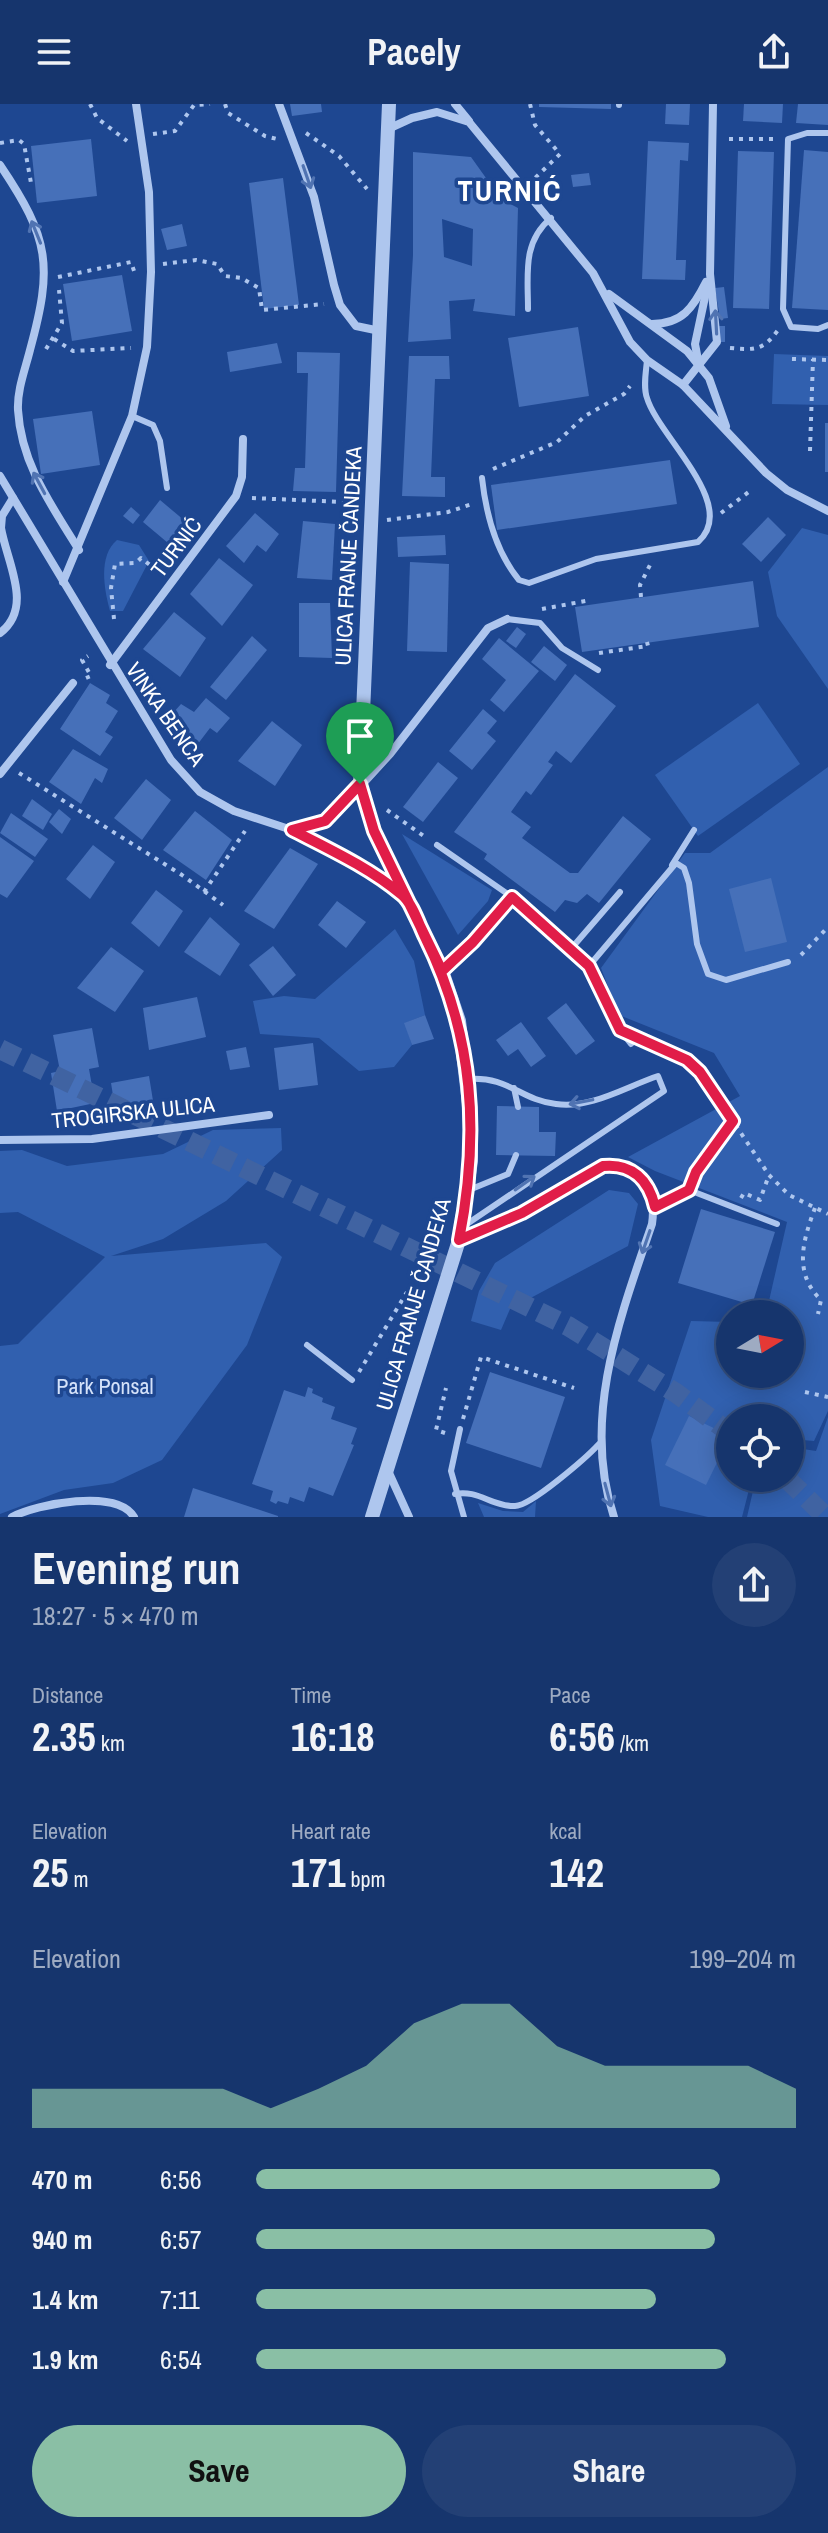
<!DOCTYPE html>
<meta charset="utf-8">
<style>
:root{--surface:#16356d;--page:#234075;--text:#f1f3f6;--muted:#9eabc2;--line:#355080;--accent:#8abfa5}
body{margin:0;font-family:"Archivo Narrow",sans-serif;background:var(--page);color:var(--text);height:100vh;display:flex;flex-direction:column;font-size:30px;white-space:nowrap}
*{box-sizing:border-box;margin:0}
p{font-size:26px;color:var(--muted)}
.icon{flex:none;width:44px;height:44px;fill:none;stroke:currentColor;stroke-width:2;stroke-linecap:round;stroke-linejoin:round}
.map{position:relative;height:1413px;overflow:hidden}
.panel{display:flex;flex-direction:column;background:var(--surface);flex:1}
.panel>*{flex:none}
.needle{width:52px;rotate:80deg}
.buttons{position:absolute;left:716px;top:1196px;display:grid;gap:16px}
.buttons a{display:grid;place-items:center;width:88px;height:88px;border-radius:50%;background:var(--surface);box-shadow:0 4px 20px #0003,0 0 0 2px var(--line);font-size:40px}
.pin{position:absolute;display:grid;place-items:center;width:68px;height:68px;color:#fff;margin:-82px -34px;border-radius:50% 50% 50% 0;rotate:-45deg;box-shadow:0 0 8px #0007}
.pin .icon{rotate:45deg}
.round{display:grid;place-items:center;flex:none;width:84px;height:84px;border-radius:42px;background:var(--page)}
.summary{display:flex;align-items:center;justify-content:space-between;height:136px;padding:0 32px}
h1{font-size:44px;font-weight:700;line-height:60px}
.metrics{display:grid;grid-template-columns:repeat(3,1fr);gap:12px;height:136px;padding:8px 32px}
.metrics div{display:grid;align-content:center}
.metrics b{font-size:40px;font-weight:700}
.metrics small{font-size:22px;font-weight:400}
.metrics p{font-size:22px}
.chart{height:224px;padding:16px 32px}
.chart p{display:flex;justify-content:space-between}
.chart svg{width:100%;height:144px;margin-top:8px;fill:var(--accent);opacity:.7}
.cta{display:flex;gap:16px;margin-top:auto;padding:16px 32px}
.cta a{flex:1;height:92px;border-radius:48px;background:var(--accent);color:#111;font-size:32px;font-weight:700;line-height:92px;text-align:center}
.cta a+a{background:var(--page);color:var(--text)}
ul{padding:0 32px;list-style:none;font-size:26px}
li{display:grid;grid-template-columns:128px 96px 1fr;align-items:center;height:60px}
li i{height:20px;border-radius:10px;background:var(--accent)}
header{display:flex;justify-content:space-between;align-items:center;height:104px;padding:0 32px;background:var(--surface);font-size:36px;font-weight:700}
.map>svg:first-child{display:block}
</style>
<header><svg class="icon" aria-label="menu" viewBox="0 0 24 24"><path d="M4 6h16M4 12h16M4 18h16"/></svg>Pacely<svg class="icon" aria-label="share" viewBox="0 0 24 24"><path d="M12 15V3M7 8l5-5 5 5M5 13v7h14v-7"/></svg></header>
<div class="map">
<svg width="828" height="1413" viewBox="0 0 828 1413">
<rect width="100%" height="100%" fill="#1e4791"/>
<!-- green -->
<g fill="#3160af">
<path d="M774 250 828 252V301L772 300Z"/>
<path d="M802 424 828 431V585L777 512 768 468Z"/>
<path d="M117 436 139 441 149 457 123 507H110C104 485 98 452 117 436Z"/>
<path d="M758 599 800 660 698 732 655 671Z"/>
<path d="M828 663V1307L814 1337 790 1335V1314H730V1374H752L742 1413H708L660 1402 651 1336 691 1217 730 1218V1270H790V1210H766L787 1118 655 1067 628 1053 740 992 714 949 619 911 601 864 685 749H710Z"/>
<path d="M402 730 492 786 488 797 458 831Z"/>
<path d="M395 825 414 857 425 911 405 919 412 941 394 963 359 967 319 934 260 930 253 897 284 892 315 895Z"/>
<path d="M281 1024 282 1046 226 1097 163 1135 111 1152 266 1139 282 1153 247 1241 162 1356 113 1379 64 1386 0 1410V1242L18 1240 105 1153 18 1108 0 1109V1047L22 1046 67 1062 163 1050 213 1026Z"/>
<path d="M609 1086 629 1089 638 1100 628 1142 510 1205 501 1226 471 1217 479 1187 495 1159Z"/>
<path d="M828 1313V1413H747L756 1374H790V1343L816 1347Z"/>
<path d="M536 1397 535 1413H484L478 1399 503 1407 523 1408Z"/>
</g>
<!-- building -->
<g fill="#4670b9" fill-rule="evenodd">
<path d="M290 0H321L322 8 292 12Z"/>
<path d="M539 0H611V5L539 3Z"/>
<path d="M666 0H690L689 21 665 20Z"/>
<path d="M744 0H783L782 19 743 17Z"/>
<path d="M798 0H828V21L796 19Z"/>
<path d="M91 35 97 92 37 99 31 42Z"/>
<path d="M648 37 689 39 688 57 680 56 676 156H686L685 176 642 175Z"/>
<path d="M804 46 828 48V206L792 204Z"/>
<path d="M738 47 774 48 769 205 733 204Z"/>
<path d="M413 48 471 53 501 95 518 104 515 212 473 207 475 195 449 197 451 235 408 238 413 151ZM442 115 473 125 472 162 444 153Z"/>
<path d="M589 69 591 81 573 83 571 71Z"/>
<path d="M283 74 299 201 264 205 249 79Z"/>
<path d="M182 120 187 142 167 146 161 125Z"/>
<path d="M122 171 132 227 72 237 63 180Z"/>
<path d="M724 183 728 214 720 215 715 184Z"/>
<rect x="717" y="222" width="8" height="16"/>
<path d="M578 223 589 292 519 303 508 234Z"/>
<path d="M277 239 282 259 230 268 227 248Z"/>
<path d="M297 248 340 249 336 388 293 387 295 364H305L308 269H297Z"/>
<path d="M409 252H449L450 275H435L431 373H445V393L402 392Z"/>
<path d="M92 307 100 361 41 370 33 315Z"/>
<rect x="825" y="319" width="3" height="49"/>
<path d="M670 356 677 400 497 426 491 381Z"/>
<path d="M160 396 185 417 168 439 143 418Z"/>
<path d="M131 403 140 411 133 420 123 412Z"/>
<path d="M255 409 279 430 266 448 257 441 244 459 226 442Z"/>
<path d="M768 413 786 431 761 458 742 440Z"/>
<path d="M303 417 335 420 332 476 297 474Z"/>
<path d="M445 431 446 451 398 453 397 433Z"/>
<path d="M219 454 253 481 222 522 190 490Z"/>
<path d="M410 458 449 460 447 548 407 547Z"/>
<path d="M753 477 759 523 582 548 575 503Z"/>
<path d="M299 499H330L332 554 299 553Z"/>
<path d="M174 508 206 534 180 573 143 545Z"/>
<path d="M517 523 526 530 516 544 506 537Z"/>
<path d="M252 532 267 546 226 596 210 583Z"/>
<path d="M499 534 539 567 504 608 490 596 506 576 482 555Z"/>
<path d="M544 542 567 561 555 577 531 558Z"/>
<path d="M575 570 616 602 571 659 556 647 548 658 553 661 531 691 526 687 511 708 531 723 522 734 570 769H578L623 712 651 735 599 799 587 790 577 799 565 796 555 808 484 755 487 750 454 728Z"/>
<path d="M90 579 110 591 106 599 118 607 105 628 113 633 100 652 60 625Z"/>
<path d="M206 594 230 614 217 629 210 624 194 645 175 631 184 620 173 609 181 600 194 608Z"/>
<path d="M483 605 497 617 487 629 496 637 472 666 449 647Z"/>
<path d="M272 617 302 641 275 682 238 657Z"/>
<path d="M73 645 108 665 102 679 95 674 81 700 49 678Z"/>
<path d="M438 658 458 674 423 718 403 703Z"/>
<path d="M146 675 171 696 142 736 114 714Z"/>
<path d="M32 695 52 710 43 726 22 712Z"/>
<path d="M59 705 71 715 62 730 49 718Z"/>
<path d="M195 707 232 736 206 776 163 746Z"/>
<path d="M11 709 48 735 35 753 0 729Z"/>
<path d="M0 733 34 757 7 794 0 790Z"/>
<path d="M93 741 115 758 90 795 66 775Z"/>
<path d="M290 744 318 760 274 825 244 807Z"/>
<path d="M771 774 787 838 745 848 729 785Z"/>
<path d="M156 786 183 807 159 843 131 819Z"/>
<path d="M337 797 366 818 346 844 318 821Z"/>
<path d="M210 813 240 840 220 872 184 848Z"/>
<path d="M273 842 296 871 273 892 249 861Z"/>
<path d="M111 843 144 867 115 908 77 884Z"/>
<path d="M197 893 206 933 149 946 143 904Z"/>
<path d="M566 899 595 937 576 951 547 914Z"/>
<path d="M425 911 434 935 412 941 404 919Z"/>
<path d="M521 918 546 952 531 963 518 945 508 952 496 936Z"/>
<path d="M92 924 99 963 89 965 95 999 57 1007 51 969 60 967 53 931Z"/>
<path d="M313 939 318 981 279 986 274 944Z"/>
<path d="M246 943 250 963 230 966 226 947Z"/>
<path d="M149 972 155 1009 117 1016 111 979Z"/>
<path d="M497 1002 539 1003V1028H556L555 1052 496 1051Z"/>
<path d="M701 1105 775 1128 752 1201 678 1179Z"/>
<path d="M490 1268 565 1293 541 1364 466 1339Z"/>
<path d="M308 1283 313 1285 312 1289 323 1294 322 1298 335 1303 331 1315 357 1324 351 1340 354 1341 333 1392 309 1383 304 1398 290 1393 288 1400 278 1397 276 1400 270 1397 273 1387 252 1380 284 1286 305 1293Z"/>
<path d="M689 1312 730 1332 706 1381 665 1361Z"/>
<path d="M193 1384 278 1412V1413H184Z"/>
</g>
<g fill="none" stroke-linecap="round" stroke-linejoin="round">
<!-- primary-tunnel -->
<g stroke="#4063a2" stroke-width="20" stroke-dasharray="20 10" stroke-linecap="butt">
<path d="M0 945 568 1222 676 1289 730 1329"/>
<path d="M786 1374 826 1413"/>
</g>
<!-- path -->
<g stroke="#aec6ee" stroke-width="4" stroke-dasharray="4 6" stroke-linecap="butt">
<path d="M90 0 97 14 127 37"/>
<path d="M225 0 228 9 265 32 277 35"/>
<path d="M530 0 535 21 560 50 535 74"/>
<path d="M306 29 339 52 367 85"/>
<path d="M153 30 175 27 194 1 210 0"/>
<path d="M729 35H775"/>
<path d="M0 39 19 36 24 40 31 79"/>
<path d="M163 160 196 156 217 160 225 172 241 174 259 184 262 206 324 200"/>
<path d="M58 173 131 158 135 170"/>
<path d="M54 235 73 247 131 244"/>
<path d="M730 244C754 246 763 247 778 226"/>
<path d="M46 245 62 219 59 186"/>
<path d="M792 255 828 256"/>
<path d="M810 347 813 255"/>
<path d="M493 365 557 338 585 312 624 290 630 282"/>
<path d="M252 394 343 398"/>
<path d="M721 409 750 387"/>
<path d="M387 416 448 408 472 400"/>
<path d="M641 493 640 481 650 461"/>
<path d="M542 505 591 496"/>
<path d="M114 515 111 484 115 460 136 459 141 454 155 465"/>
<path d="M599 549 648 542 647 538"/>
<path d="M86 574 91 572 82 556 88 552"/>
<path d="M19 669 182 771 223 801"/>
<path d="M387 706 425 733"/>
<path d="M204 788 245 727"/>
<path d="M801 851 828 823"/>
<path d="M643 936 687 956 700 968 769 1071 789 1091 828 1110"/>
<path d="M694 1074 733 1017"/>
<path d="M741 1094 744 1089 760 1096 769 1071"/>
<path d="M815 1104C803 1136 793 1169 821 1196L818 1210"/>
<path d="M407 1188 411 1189 403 1211 408 1213 415 1190 421 1193"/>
<path d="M359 1268 407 1188"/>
<path d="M805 1288 828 1293"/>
<path d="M463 1315 481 1253 574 1284"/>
<path d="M445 1329 436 1326 446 1284"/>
</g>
<!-- service -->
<g stroke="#aec6ee" stroke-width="6">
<path d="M619 1V0"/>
<path d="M828 29H807L788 35 783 205 791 223 818 225 828 221"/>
<path d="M528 205C528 171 522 138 551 114"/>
<path d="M132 312 153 321 160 337 167 384"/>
<path d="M482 374C486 410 496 448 519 476L529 479 596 455 698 438C740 401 658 332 647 294 643 283 646 268 647 256"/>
<path d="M507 515 540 519 562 544 598 566"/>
<path d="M437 741 512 793 589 862 620 926 631 940"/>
<path d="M672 761 694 726"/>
<path d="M570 846 620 788"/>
<path d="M589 862 676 759 684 764 689 779 697 840 708 870 726 876 788 858"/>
<path d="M443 866 473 838 512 793"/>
<path d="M514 984 518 1003"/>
<path d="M469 1086 508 1070 516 1051"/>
<path d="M655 1103 689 1086 777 1120"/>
<path d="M464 1122 664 987 658 972C625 983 591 1005 556 1000 520 996 509 972 468 975"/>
<path d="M307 1241 352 1276"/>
<path d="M460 1325 451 1367 464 1413"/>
<path d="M455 1390C477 1385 493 1403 515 1402 531 1402 587 1353 599 1340"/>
</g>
<!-- minor -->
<g stroke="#aec6ee" stroke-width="8">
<path d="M279 0 314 93 334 181 340 201 356 222 380 227"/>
<path d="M455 0 469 17"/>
<path d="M388 25 412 14 437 8 469 18 593 169 630 238 647 256 683 281 766 369 787 386 828 407"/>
<path d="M0 61C50 135 53 162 30 246 25 266 17 286 18 306 21 360 52 402 79 446"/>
<path d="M609 190 687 247 709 274 726 322"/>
<path d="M652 220C682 220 693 204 706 178"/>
<path d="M698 256 695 240 708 179"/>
<path d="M683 281 717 238 710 170 713 0"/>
<path d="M0 372 171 656 200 688 234 707 292 726 346 754 403 791"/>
<path d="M63 478 132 312 147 243 151 168 149 88 136 0"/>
<path d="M0 529C34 503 7 459 1 424L2 412 13 394"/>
<path d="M110 561 236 392 242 373 243 335"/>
<path d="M0 670 73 579"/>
<path d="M292 726 313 722 336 709 390 650 488 524 507 515"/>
<path d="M0 1036 92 1035 269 1011"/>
<path d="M459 1136 522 1109 603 1062C639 1058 657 1087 652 1120 620 1213 581 1315 614 1413"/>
<path d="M389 1369 409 1413"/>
<path d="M12 1413C37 1400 117 1384 134 1413"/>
</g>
<!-- tertiary -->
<path stroke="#aec6ee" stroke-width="14" d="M372 1413 459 1136 471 1057V1016L459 917 442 867 374 727 360 680 389 0"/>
</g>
<!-- one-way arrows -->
<defs><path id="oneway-shaft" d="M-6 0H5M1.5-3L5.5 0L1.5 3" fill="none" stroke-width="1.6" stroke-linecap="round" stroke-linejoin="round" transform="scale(2)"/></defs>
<g stroke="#5073b2">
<use href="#oneway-shaft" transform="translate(307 73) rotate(71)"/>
<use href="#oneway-shaft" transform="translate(36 128) rotate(-112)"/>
<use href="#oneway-shaft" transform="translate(716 218) rotate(-93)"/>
<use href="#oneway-shaft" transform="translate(39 379) rotate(-118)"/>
<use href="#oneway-shaft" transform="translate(581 998) rotate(169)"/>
<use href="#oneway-shaft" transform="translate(525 1079) rotate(-35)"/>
<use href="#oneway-shaft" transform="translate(646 1138) rotate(109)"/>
<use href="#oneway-shaft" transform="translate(608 1391) rotate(75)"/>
</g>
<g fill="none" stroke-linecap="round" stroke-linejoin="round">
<defs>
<path id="route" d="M360 680 325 717 292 726C329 745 370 764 402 791 413 800 419 821 425 833 474 932 480 1029 459 1136L522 1109 603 1062C632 1059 649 1076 655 1103L689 1086 696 1068 733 1017 700 968 687 956 620 926 589 862 512 793 473 838 442 867 374 727 360 680"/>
</defs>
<!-- route casing -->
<use href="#route" stroke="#fff" stroke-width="16"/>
<!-- route -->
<use href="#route" stroke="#e11d48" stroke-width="10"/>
</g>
<g text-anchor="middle" stroke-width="7" stroke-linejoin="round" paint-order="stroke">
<!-- street labels -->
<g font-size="22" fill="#fff" stroke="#1e4791">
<text transform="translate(176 443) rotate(-53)" y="8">TURNIĆ</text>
<text transform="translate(348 452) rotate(-87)" y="8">ULICA FRANJE ČANDEKA</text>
<text transform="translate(166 610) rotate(55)" y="8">VINKA BENCA</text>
<text transform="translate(133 1008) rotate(-6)" y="8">TROGIRSKA ULICA</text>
<text transform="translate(413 1200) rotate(-74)" y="8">ULICA FRANJE ČANDEKA</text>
</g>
<!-- park labels -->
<g font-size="22" fill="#d4e2fa" stroke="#1e4791">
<text x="105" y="1290">Park Ponsal</text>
</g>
<!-- district labels -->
<g font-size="30" font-weight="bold" letter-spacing="2" fill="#fff" stroke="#1e4791">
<text x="510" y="97">TURNIĆ</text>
</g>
</g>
</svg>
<div class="buttons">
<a><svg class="needle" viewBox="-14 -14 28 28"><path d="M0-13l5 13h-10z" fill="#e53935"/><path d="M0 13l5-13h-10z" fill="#9eabc2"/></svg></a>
<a><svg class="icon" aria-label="locate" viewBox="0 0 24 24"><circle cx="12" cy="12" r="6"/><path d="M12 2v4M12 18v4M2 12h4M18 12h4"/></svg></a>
</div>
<div class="pin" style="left:360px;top:680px;background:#1e9e55"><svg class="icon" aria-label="arrive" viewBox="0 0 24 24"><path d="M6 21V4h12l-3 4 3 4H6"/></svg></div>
</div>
<section class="panel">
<div class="summary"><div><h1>Evening run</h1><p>18:27 · 5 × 470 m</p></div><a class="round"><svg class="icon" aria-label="share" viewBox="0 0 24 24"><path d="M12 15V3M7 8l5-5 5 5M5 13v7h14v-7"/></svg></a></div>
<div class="metrics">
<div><p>Distance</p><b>2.35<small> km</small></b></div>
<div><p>Time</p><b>16:18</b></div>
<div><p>Pace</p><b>6:56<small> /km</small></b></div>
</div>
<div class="metrics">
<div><p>Elevation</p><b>25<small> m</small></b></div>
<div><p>Heart rate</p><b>171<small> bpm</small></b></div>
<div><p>kcal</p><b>142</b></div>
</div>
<div class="chart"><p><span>Elevation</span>199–204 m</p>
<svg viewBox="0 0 160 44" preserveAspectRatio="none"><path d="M0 44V32L10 32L20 32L30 32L40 32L50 38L60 32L70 25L80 12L90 6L100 6L110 19L120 25L130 25L140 25L150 25L160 32V44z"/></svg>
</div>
<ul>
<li><b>470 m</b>6:56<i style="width:86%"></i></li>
<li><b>940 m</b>6:57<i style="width:85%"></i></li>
<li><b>1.4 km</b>7:11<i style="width:74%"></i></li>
<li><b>1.9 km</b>6:54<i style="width:87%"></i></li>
</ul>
<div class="cta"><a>Save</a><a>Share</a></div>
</section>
